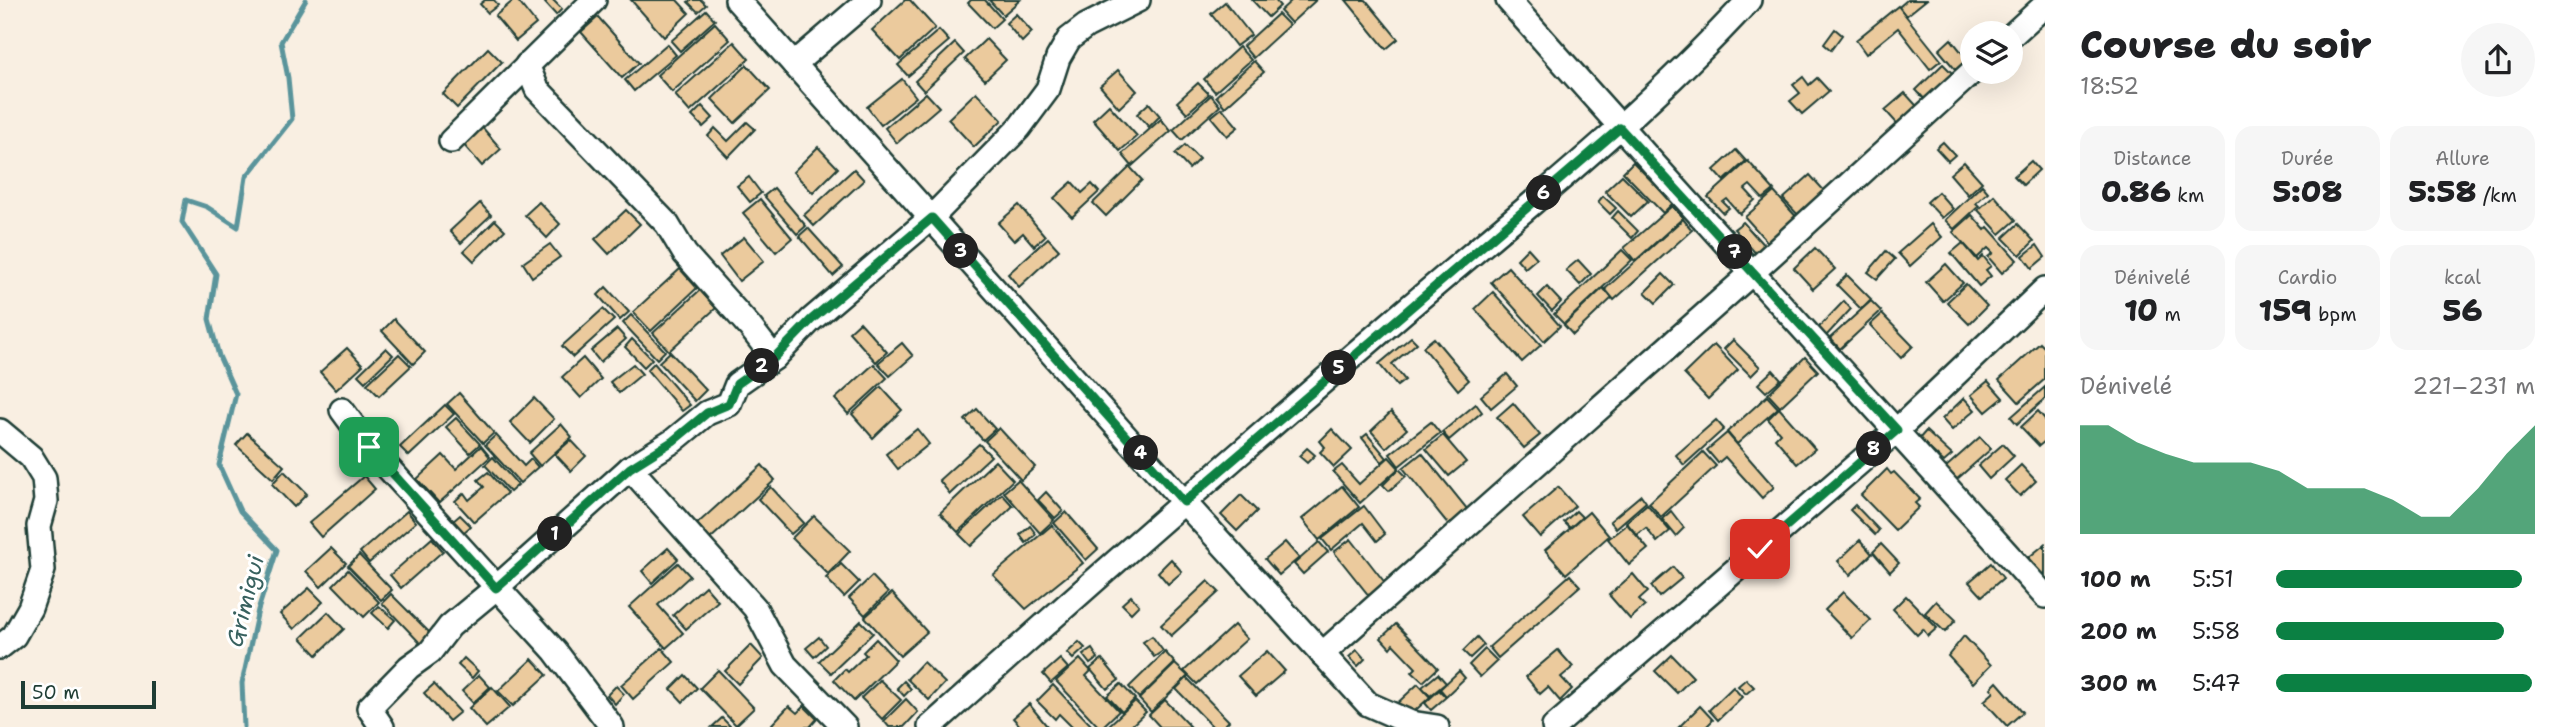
<!DOCTYPE html>
<html lang="fr">
<meta charset="utf-8">
<style>
:root{--surface:#fff;--page:#f6f6f6;--text:#202124;--muted:#757577;--accent:#0b8043}
body{margin:0;font-family:"Shantell Sans",sans-serif;background:var(--page);color:var(--text);height:100vh;display:flex;flex-direction:column;font-size:26px;white-space:nowrap}
*{box-sizing:border-box;margin:0}
p{font-size:23px;color:var(--muted)}
.icon{flex:none;width:38px;height:38px;fill:none;stroke:currentColor;stroke-width:2;stroke-linecap:round;stroke-linejoin:round}
.map{position:relative;flex:1;overflow:hidden}
.panel{display:flex;flex-direction:column;background:var(--surface);width:525px}
.panel>*{flex:none}
.controls{position:absolute;left:1960px;top:21px;display:grid;gap:14px}
.controls a{display:grid;place-items:center;width:63px;height:63px;border-radius:50%;background:var(--surface);box-shadow:0 7px 28px #0002;font-size:35px}
.scale{position:absolute;left:21px;bottom:18px;width:135px;box-sizing:border-box;padding-left:7px;border:4px solid #1f3d34;border-top:0;font-size:19px;line-height:24px;white-space:nowrap;color:#1f3d34;-webkit-text-stroke:5px #fff;paint-order:stroke}
.pin{position:absolute;display:grid;place-items:center;width:60px;height:60px;color:#fff;margin:-30px;border-radius:14px;box-shadow:0 4px 10px #0006}
.km{position:absolute;width:35px;height:35px;margin:-18px;border-radius:50%;background:#222;color:#fff;font-size:19px;line-height:35px;text-align:center}
.round{display:grid;place-items:center;flex:none;width:74px;height:74px;border-radius:37px;background:var(--page)}
.headline{display:flex;align-items:center;justify-content:space-between;height:119px;padding:0 35px}
h1{font-size:38px;font-weight:800;line-height:52px}
.stats{display:grid;grid-template-columns:repeat(3,1fr);gap:10px;height:119px;padding:7px 35px}
.stats div{display:grid;align-content:center;border-radius:18px;background:var(--page);text-align:center}
.stats b{font-size:30px;font-weight:800}
.stats small{font-size:19px;font-weight:400}
.stats p{font-size:19px}
.chart{height:196px;padding:14px 35px}
.chart p{display:flex;justify-content:space-between}
.chart svg{width:100%;height:126px;margin-top:7px;fill:var(--accent);opacity:.7}
ul{padding:0 35px;list-style:none;font-size:23px}
li{display:grid;grid-template-columns:112px 84px 1fr;align-items:center;height:52px}
li i{height:18px;border-radius:9px;background:var(--accent)}
main{display:flex;flex:1;min-height:0}
.map>svg:first-child{display:block}
</style>
<main>
<div class="map">
<svg width="2045" height="727" viewBox="0 0 2045 727">
<rect width="100%" height="100%" fill="#f9efe2"/>
<filter id="ink" filterUnits="userSpaceOnUse"><feTurbulence type="fractalNoise" baseFrequency=".0143" numOctaves="2"/><feDisplacementMap in="SourceGraphic" scale="14" xChannelSelector="R" yChannelSelector="G"/><feConvolveMatrix kernelMatrix="1 2 1 2 8 2 1 2 1" color-interpolation-filters="sRGB"/></filter>
<g filter="url(#ink)">
<g fill="none" stroke-linecap="round" stroke-linejoin="round">
<!-- stream -->
<path stroke="#5a949b" stroke-width="5" d="M244 727 242 683 258 610 277 550 240 511 219 465 236 394 219 356 209 319 216 274 182 222 186 200 207 207 238 227 246 177 292 119 288 78 281 42 306 0"/>
</g>
<!-- building -->
<g fill="#ebca9d" stroke="#1f3d34" stroke-width="2">
<path d="M485 0H494L498 5 488 13 480 4Z"/>
<path d="M514 0H517L536 24 516 41 495 16Z"/>
<path d="M547 0H553L562 9 556 15 545 3Z"/>
<path d="M631 0H677L689 13 664 37Z"/>
<path d="M691 0H701L706 5 698 12 688 2Z"/>
<path d="M905 0H910L935 28 900 60 872 30Z"/>
<path d="M971 0H985L1002 19 992 28 968 3Z"/>
<path d="M989 0H1020L1003 15Z"/>
<path d="M1252 0H1275L1280 6 1268 17Z"/>
<path d="M1292 0H1316L1291 23 1280 11Z"/>
<path d="M1346 0H1366L1398 39 1386 49Z"/>
<path d="M1907 0H1926L1906 16 1899 7Z"/>
<path d="M1225 2 1251 35 1236 46 1211 14Z"/>
<path d="M1898 6 1941 60 1930 69 1898 28 1866 54 1856 40Z"/>
<path d="M706 10 715 20 680 51 671 41Z"/>
<path d="M1016 14 1032 32 1022 42 1006 23Z"/>
<path d="M1278 14 1289 25 1253 58 1243 46Z"/>
<path d="M598 17 639 63 622 78 581 32Z"/>
<path d="M715 23 730 40 672 92 657 75Z"/>
<path d="M1835 29 1842 35 1831 50 1824 44Z"/>
<path d="M939 30 949 41 908 76 898 65Z"/>
<path d="M986 39 1006 60 985 80 965 59Z"/>
<path d="M1951 39 1972 65 1960 75 1939 50Z"/>
<path d="M734 42 749 59 690 112 675 95Z"/>
<path d="M955 43 964 53 924 91 915 81Z"/>
<path d="M667 44 676 55 634 91 625 80Z"/>
<path d="M1239 47 1251 60 1215 92 1204 79Z"/>
<path d="M488 48 502 62 457 108 443 94Z"/>
<path d="M1254 61 1264 72 1225 107 1216 96Z"/>
<path d="M1943 64 1957 78 1929 104 1916 90Z"/>
<path d="M747 65 770 90 735 123 712 99Z"/>
<path d="M1118 70 1137 91 1119 108 1100 86Z"/>
<path d="M1803 77 1809 85 1817 78 1829 91 1802 114 1790 101 1800 93 1793 85Z"/>
<path d="M902 79 916 97 881 125 867 107Z"/>
<path d="M1198 83 1209 94 1187 113 1177 102Z"/>
<path d="M976 92 1002 120 974 147 948 119Z"/>
<path d="M926 93 939 107 897 143 885 128Z"/>
<path d="M1905 93 1924 114 1901 128 1885 110Z"/>
<path d="M1211 95 1220 106 1182 140 1173 130Z"/>
<path d="M1149 103 1160 116 1149 127 1137 114Z"/>
<path d="M1109 105 1137 136 1120 151 1093 120Z"/>
<path d="M702 106 713 118 703 127 692 116Z"/>
<path d="M1222 108 1238 127 1227 136 1211 117Z"/>
<path d="M1161 119 1171 131 1132 166 1122 154Z"/>
<path d="M747 122 755 129 728 157 708 136 715 128 728 141Z"/>
<path d="M482 127 501 149 482 166 463 144Z"/>
<path d="M1943 142 1955 155 1948 161 1936 148Z"/>
<path d="M1185 145 1199 159 1189 169 1175 154Z"/>
<path d="M818 147 838 168 813 193 793 172Z"/>
<path d="M1736 150 1746 161 1724 181 1714 170Z"/>
<path d="M1748 161 1774 190 1763 199 1750 185 1745 189 1755 200 1740 214 1727 199 1723 202 1729 208 1723 213 1708 197Z"/>
<path d="M2031 161 2039 170 2023 185 2014 176Z"/>
<path d="M1633 162 1673 203 1663 213 1623 172Z"/>
<path d="M1964 162 1982 182 1968 195 1950 174Z"/>
<path d="M1130 167 1142 180 1106 216 1093 203Z"/>
<path d="M854 169 864 180 814 226 804 215Z"/>
<path d="M1622 175 1648 201 1631 217 1605 191Z"/>
<path d="M1810 175 1828 195 1802 219 1783 199Z"/>
<path d="M749 177 761 193 750 202 737 186Z"/>
<path d="M1072 182 1082 193 1092 184 1099 192 1072 217 1054 198Z"/>
<path d="M1982 185 1988 192 1976 203 1979 206 1954 229 1945 220Z"/>
<path d="M774 188 806 226 797 234 764 196Z"/>
<path d="M1774 192 1800 221 1771 246 1745 217Z"/>
<path d="M1938 192 1953 209 1942 218 1927 202Z"/>
<path d="M1994 195 2016 220 2000 234 1978 210Z"/>
<path d="M1603 196 1616 208 1610 214 1598 202Z"/>
<path d="M760 199 792 238 776 252 743 213Z"/>
<path d="M539 202 560 224 547 238 525 215Z"/>
<path d="M480 203 491 215 461 243 450 231Z"/>
<path d="M1019 205 1045 236 1034 246 1023 233 1014 241 998 223Z"/>
<path d="M1672 206 1683 218 1635 261 1624 248Z"/>
<path d="M626 210 640 224 609 254 595 239Z"/>
<path d="M1618 211 1638 231 1632 238 1612 218Z"/>
<path d="M1972 215 1985 230 1988 227 2017 260 2002 273 1988 257 1993 253 1988 248 1977 258 1953 232Z"/>
<path d="M1683 219 1692 230 1614 300 1605 289Z"/>
<path d="M495 220 505 230 474 261 464 251Z"/>
<path d="M1743 222 1767 249 1759 257 1734 229Z"/>
<path d="M1931 224 1942 237 1910 266 1898 253Z"/>
<path d="M2018 224 2034 241 2020 255 2003 238Z"/>
<path d="M808 228 843 267 833 276 799 236Z"/>
<path d="M744 237 764 261 739 281 720 256Z"/>
<path d="M1048 238 1059 250 1019 287 1008 274Z"/>
<path d="M1963 243 1978 261 1983 256 1991 266 1986 270 1991 276 1979 286 1951 253Z"/>
<path d="M550 244 560 257 532 277 523 263Z"/>
<path d="M2037 245 2045 257 2032 268 2023 256Z"/>
<path d="M1528 248 1537 258 1525 268 1517 259Z"/>
<path d="M1815 248 1835 269 1813 289 1794 268Z"/>
<path d="M1622 250 1632 260 1564 324 1554 314Z"/>
<path d="M1886 251 1895 259 1877 279 1868 272Z"/>
<path d="M1578 260 1591 274 1580 285 1566 270Z"/>
<path d="M1946 264 1963 283 1943 301 1926 282Z"/>
<path d="M1508 267 1560 326 1544 341 1491 282Z"/>
<path d="M680 269 697 288 651 331 633 312Z"/>
<path d="M1663 274 1674 285 1656 303 1645 292Z"/>
<path d="M1847 275 1871 299 1861 309 1837 285Z"/>
<path d="M1966 284 1987 306 1969 324 1947 302Z"/>
<path d="M606 287 629 312 620 320 598 295Z"/>
<path d="M1547 287 1561 302 1552 311 1538 296Z"/>
<path d="M1603 288 1612 298 1573 335 1564 325Z"/>
<path d="M700 290 716 308 669 351 653 333Z"/>
<path d="M1493 292 1541 345 1522 362 1475 309Z"/>
<path d="M1844 301 1851 309 1826 336 1818 328Z"/>
<path d="M1871 301 1881 311 1840 349 1830 338Z"/>
<path d="M603 309 614 320 573 357 562 346Z"/>
<path d="M1882 314 1913 346 1901 358 1870 325Z"/>
<path d="M631 315 665 351 657 359 623 323Z"/>
<path d="M394 319 425 352 413 364 382 331Z"/>
<path d="M860 322 887 352 876 362 849 332Z"/>
<path d="M617 329 626 339 600 362 591 351Z"/>
<path d="M1411 337 1417 343 1392 364 1405 380 1397 386 1379 364Z"/>
<path d="M1434 338 1469 380 1458 390 1423 347Z"/>
<path d="M632 339 652 359 644 367 625 347Z"/>
<path d="M1733 340 1760 367 1751 376 1724 349Z"/>
<path d="M902 343 913 356 890 376 878 363Z"/>
<path d="M2040 343 2045 348V379L2019 402 1999 380Z"/>
<path d="M1714 345 1738 370 1708 399 1684 374Z"/>
<path d="M347 348 363 365 336 390 320 372Z"/>
<path d="M386 348 393 355 365 382 358 375Z"/>
<path d="M670 352 706 390 695 401 659 362Z"/>
<path d="M399 354 411 366 379 396 367 384Z"/>
<path d="M1805 357 1818 371 1780 407 1768 394Z"/>
<path d="M583 358 601 379 581 398 562 377Z"/>
<path d="M654 363 690 405 682 411 647 370Z"/>
<path d="M633 364 642 374 619 393 610 382Z"/>
<path d="M874 364 887 378 848 414 835 399Z"/>
<path d="M1773 370 1781 379 1766 392 1758 384Z"/>
<path d="M1507 374 1517 386 1491 408 1481 396Z"/>
<path d="M1988 381 2003 398 1986 412 1971 395Z"/>
<path d="M881 387 902 410 873 438 852 414Z"/>
<path d="M2045 387V399L2017 424 2011 417Z"/>
<path d="M459 393 494 433 483 443 447 404Z"/>
<path d="M1767 396 1778 408 1737 444 1727 432Z"/>
<path d="M534 398 554 419 530 443 510 422Z"/>
<path d="M1964 398 1975 410 1952 430 1942 419Z"/>
<path d="M1513 403 1540 435 1524 448 1497 417Z"/>
<path d="M1476 404 1482 412 1449 440 1442 432Z"/>
<path d="M445 405 454 414 409 456 400 447Z"/>
<path d="M1779 408 1815 449 1797 464 1775 438 1780 433 1768 419Z"/>
<path d="M977 409 995 429 983 440 965 420Z"/>
<path d="M2038 411 2045 419V441L2039 446 2021 427Z"/>
<path d="M1391 412 1407 429 1386 448 1371 431Z"/>
<path d="M456 418 480 444 470 453 446 427Z"/>
<path d="M1716 420 1724 429 1684 465 1676 455Z"/>
<path d="M1431 422 1440 433 1399 466 1390 454Z"/>
<path d="M561 424 572 437 540 466 529 453Z"/>
<path d="M999 428 1035 467 1021 480 985 441Z"/>
<path d="M917 429 929 444 898 469 886 454Z"/>
<path d="M1332 429 1352 450 1334 467 1320 452 1325 447 1320 441Z"/>
<path d="M1926 431 1952 455 1944 462 1919 439Z"/>
<path d="M247 433 284 466 273 479 236 445Z"/>
<path d="M1727 433 1774 487 1762 498 1725 457 1718 463 1707 450Z"/>
<path d="M1367 434 1387 458 1382 462 1362 438Z"/>
<path d="M496 435 524 466 531 459 538 467 520 483 485 445Z"/>
<path d="M1443 435 1466 462 1449 476 1426 449Z"/>
<path d="M1980 437 1991 449 1956 480 1945 468Z"/>
<path d="M571 440 586 456 571 471 555 454Z"/>
<path d="M979 444 991 456 950 494 939 480Z"/>
<path d="M2003 444 2014 456 1989 479 1978 466Z"/>
<path d="M481 446 490 457 439 503 417 479 443 455 456 469Z"/>
<path d="M1307 448 1315 455 1307 463 1299 456Z"/>
<path d="M1703 452 1716 466 1661 517 1649 503Z"/>
<path d="M1422 453 1472 515 1453 530 1403 468Z"/>
<path d="M493 457 518 485 510 492 485 465Z"/>
<path d="M1389 457 1399 468 1360 503 1333 472 1342 465 1359 484Z"/>
<path d="M995 461 1013 480 958 532 940 513Z"/>
<path d="M762 465 775 480 710 539 697 524Z"/>
<path d="M2021 465 2036 481 2020 496 2005 480Z"/>
<path d="M1399 469 1406 476 1389 491 1383 485Z"/>
<path d="M1887 469 1891 474 1894 472 1920 499 1915 503 1919 507 1895 530 1861 495Z"/>
<path d="M284 471 307 494 294 507 272 484Z"/>
<path d="M488 472 507 493 474 522 455 501 464 493 469 500 484 487 478 480Z"/>
<path d="M364 476 375 489 321 537 309 523Z"/>
<path d="M1018 480 1054 520 1040 533 1004 492Z"/>
<path d="M1342 486 1359 507 1319 540 1302 519Z"/>
<path d="M771 487 804 523 791 534 758 499Z"/>
<path d="M1558 487 1575 506 1540 537 1523 517Z"/>
<path d="M1046 492 1063 511 1055 518 1038 500Z"/>
<path d="M1002 494 1013 506 971 546 959 534Z"/>
<path d="M1241 495 1257 511 1237 531 1221 515Z"/>
<path d="M1641 495 1646 502 1616 528 1610 521Z"/>
<path d="M1647 504 1670 531 1657 542 1646 528 1637 535 1626 522Z"/>
<path d="M1855 505 1879 530 1875 535 1850 510Z"/>
<path d="M1364 506 1385 534 1377 541 1363 523 1331 550 1322 539Z"/>
<path d="M407 511 416 522 369 563 360 552Z"/>
<path d="M1576 511 1582 517 1570 528 1564 522Z"/>
<path d="M1671 511 1684 528 1676 536 1662 519Z"/>
<path d="M1066 512 1098 549 1086 560 1054 523Z"/>
<path d="M1589 512 1609 536 1566 574 1545 550Z"/>
<path d="M460 515 471 526 463 533 452 522Z"/>
<path d="M814 516 850 551 828 574 792 538Z"/>
<path d="M1627 524 1648 549 1629 565 1608 539Z"/>
<path d="M1052 525 1083 563 1026 609 993 575Z"/>
<path d="M1030 526 1036 534 1026 543 1020 535Z"/>
<path d="M432 538 443 551 401 588 390 575Z"/>
<path d="M1351 539 1386 584 1370 597 1334 552Z"/>
<path d="M1860 540 1872 554 1850 575 1838 561Z"/>
<path d="M1285 542 1299 558 1279 575 1265 559Z"/>
<path d="M1319 542 1328 552 1303 574 1294 564Z"/>
<path d="M1881 544 1899 563 1890 572 1873 552Z"/>
<path d="M2045 544V578L2028 558Z"/>
<path d="M331 548 346 563 321 587 306 571Z"/>
<path d="M668 548 678 559 652 583 642 571Z"/>
<path d="M359 555 392 590 381 600 348 566Z"/>
<path d="M1171 559 1182 572 1168 584 1158 572Z"/>
<path d="M678 563 690 576 658 605 683 633 666 648 629 607Z"/>
<path d="M1991 563 2003 578 1982 596 1969 582Z"/>
<path d="M841 564 859 582 844 597 826 578Z"/>
<path d="M1673 567 1682 578 1659 597 1651 586Z"/>
<path d="M348 570 379 602 364 617 333 585Z"/>
<path d="M1633 574 1648 592 1639 600 1645 606 1630 619 1609 595Z"/>
<path d="M1570 575 1580 586 1498 658 1489 647Z"/>
<path d="M872 576 888 593 865 615 849 598Z"/>
<path d="M1208 581 1219 592 1171 636 1161 625Z"/>
<path d="M705 586 718 601 686 629 673 615Z"/>
<path d="M309 588 323 602 294 629 280 614Z"/>
<path d="M1843 592 1871 620 1852 638 1825 610Z"/>
<path d="M892 593 927 632 900 656 865 617Z"/>
<path d="M391 594 431 634 421 644 382 603Z"/>
<path d="M1131 596 1139 605 1131 613 1122 604Z"/>
<path d="M1906 596 1937 628 1928 636 1923 629 1917 635 1893 609Z"/>
<path d="M1936 601 1956 620 1945 632 1925 613Z"/>
<path d="M379 606 395 620 388 628 372 613Z"/>
<path d="M328 612 344 629 317 655 301 638Z"/>
<path d="M861 621 873 633 831 673 819 661Z"/>
<path d="M1396 624 1438 668 1423 682 1412 672 1416 668 1393 644 1390 648 1381 638Z"/>
<path d="M1234 625 1247 639 1197 684 1184 671Z"/>
<path d="M1152 636 1163 651 1154 657 1143 642Z"/>
<path d="M1964 636 1991 665 1973 683 1948 656Z"/>
<path d="M819 637 826 646 814 657 806 648Z"/>
<path d="M1477 637 1484 645 1470 658 1463 651Z"/>
<path d="M876 639 896 660 854 701 834 680 845 669 848 672 866 655 863 652Z"/>
<path d="M1079 642 1085 648 1073 659 1067 653Z"/>
<path d="M751 645 763 658 738 684 725 671Z"/>
<path d="M662 648 674 662 633 699 621 685Z"/>
<path d="M1092 649 1098 658 1090 664 1083 655Z"/>
<path d="M1485 649 1497 661 1480 677 1469 665Z"/>
<path d="M1357 650 1365 659 1358 666 1349 657Z"/>
<path d="M1558 650 1573 667 1561 677 1572 689 1560 701 1548 687 1540 694 1526 677Z"/>
<path d="M1267 651 1285 671 1256 696 1238 676Z"/>
<path d="M1165 652 1175 663 1139 698 1129 687Z"/>
<path d="M1672 655 1693 677 1677 693 1655 671Z"/>
<path d="M464 658 478 671 472 678 458 665Z"/>
<path d="M532 659 547 675 513 706 498 691Z"/>
<path d="M1060 659 1068 668 1051 683 1043 674Z"/>
<path d="M1080 659 1091 671 1086 676 1119 711 1102 727H1099L1056 681Z"/>
<path d="M1102 659 1119 680 1107 689 1090 669Z"/>
<path d="M923 662 945 683 929 700 907 679Z"/>
<path d="M1175 664 1188 676 1151 712 1139 699Z"/>
<path d="M718 670 754 708 736 725 700 688Z"/>
<path d="M1459 671 1465 678 1446 696 1440 689Z"/>
<path d="M1438 674 1446 683 1430 696 1422 687Z"/>
<path d="M479 675 490 687 473 703 462 691Z"/>
<path d="M685 675 697 688 683 702 671 689Z"/>
<path d="M1187 678 1229 721 1223 727H1213L1176 689Z"/>
<path d="M1746 679 1754 687 1746 694 1738 686Z"/>
<path d="M880 680 901 700 882 719 861 698Z"/>
<path d="M904 681 911 689 904 696 897 688Z"/>
<path d="M1997 682 2023 712 2007 726 1984 701 1994 692 1991 688Z"/>
<path d="M434 684 460 712 449 721 424 693Z"/>
<path d="M1121 684 1135 699 1122 712 1107 696Z"/>
<path d="M1418 684 1430 697 1405 720 1393 707Z"/>
<path d="M1053 685 1093 727H1072L1059 714 1055 719 1037 701Z"/>
<path d="M616 686 624 694 615 704 607 695Z"/>
<path d="M492 687 510 707 486 727 469 708Z"/>
<path d="M1733 687 1742 697 1718 720 1709 710Z"/>
<path d="M1439 690 1446 697 1431 710 1425 703Z"/>
<path d="M906 699 918 712 904 727H889L884 721Z"/>
<path d="M1165 700 1191 727H1160L1149 715Z"/>
<path d="M1135 701 1146 712 1130 727H1107Z"/>
<path d="M1029 704 1047 726 1046 727H1021L1013 718Z"/>
<path d="M789 706 797 713 804 706 817 719 810 727H775L772 724Z"/>
<path d="M1700 706 1713 720 1706 727H1679Z"/>
<path d="M722 718 731 727H712Z"/>
</g>
<g fill="none" stroke-linecap="round" stroke-linejoin="round">
<defs>
<g id="minor">
<path d="M737 0 1184 502 1368 704 1411 723 1437 727"/>
<path d="M1508 0C1684 201 1867 397 2045 596"/>
<path d="M2011 36 2045 5"/>
<path d="M794 64 869 0"/>
<path d="M527 65 537 89 667 224 685 254 750 327 774 358"/>
<path d="M451 141 594 0"/>
<path d="M342 410 369 447 555 651 612 727"/>
<path d="M0 431 31 457 44 478 46 501 39 526 43 570 30 608 14 636 0 647"/>
<path d="M630 468 755 608 785 665 845 727"/>
<path d="M1322 654 1753 272 1972 72"/>
<path d="M382 727 369 708 409 667 430 652 450 626 496 588 630 468 673 441 707 413 729 404 737 384 774 358 811 320 931 218 1019 128 1048 89 1058 58 1069 39 1086 26 1138 0"/>
<path d="M930 727C1087 586 1246 447 1406 310 1523 210 1645 114 1749 0"/>
<path d="M1554 727 1897 430 2045 289"/>
</g>
</defs>
<!-- minor casing -->
<use href="#minor" stroke="#1f3d34" stroke-width="28"/>
<!-- minor -->
<use href="#minor" stroke="#fff" stroke-width="23"/>
</g>
</g>
<g fill="none" stroke-linecap="round" stroke-linejoin="round" filter="url(#ink)">
<defs>
<path id="route" d="M369 447 496 588 630 468 673 441 707 413 729 404 737 384 774 358 811 320 932 218 1184 502 1620 128 1897 430 1760 549"/>
</defs>
<!-- route casing -->
<use href="#route" stroke="#fff" stroke-width="14"/>
<!-- route -->
<use href="#route" stroke="#0b8043" stroke-width="9"/>
</g>
<g text-anchor="middle" stroke-width="6" stroke-linejoin="round" paint-order="stroke">
<!-- water labels -->
<g font-size="23" font-style="italic" fill="#38615f" stroke="#fff">
<text transform="translate(245 601) rotate(-76)" y="8">Grimigui</text>
</g>
</g>
</svg>
<div class="controls">
<a><svg class="icon" aria-label="layers" viewBox="0 0 24 24"><path d="M12 4l9 5-9 5-9-5zM3 14l9 5 9-5"/></svg></a>
</div>
<div class="scale">50 m</div>
<div class="pin" style="left:369px;top:447px;background:#1e9e55"><svg class="icon" aria-label="arrive" viewBox="0 0 24 24"><path d="M6 21V4h12l-3 4 3 4H6"/></svg></div>
<div class="pin" style="left:1760px;top:549px;background:#d93025"><svg class="icon" aria-label="check" viewBox="0 0 24 24"><path d="M5 12l5 5 9-10"/></svg></div>
<b class="km" style="left:555px;top:534px">1</b>
<b class="km" style="left:762px;top:366px">2</b>
<b class="km" style="left:961px;top:251px">3</b>
<b class="km" style="left:1141px;top:453px">4</b>
<b class="km" style="left:1339px;top:368px">5</b>
<b class="km" style="left:1544px;top:193px">6</b>
<b class="km" style="left:1735px;top:252px">7</b>
<b class="km" style="left:1874px;top:449px">8</b>
</div>
<section class="panel">
<div class="headline"><div><h1>Course du soir</h1><p>18:52</p></div><a class="round"><svg class="icon" aria-label="share" viewBox="0 0 24 24"><path d="M12 15V3M7 8l5-5 5 5M5 13v7h14v-7"/></svg></a></div>
<div class="stats">
<div><p>Distance</p><b>0.86<small> km</small></b></div>
<div><p>Durée</p><b>5:08</b></div>
<div><p>Allure</p><b>5:58<small> /km</small></b></div>
</div>
<div class="stats">
<div><p>Dénivelé</p><b>10<small> m</small></b></div>
<div><p>Cardio</p><b>159<small> bpm</small></b></div>
<div><p>kcal</p><b>56</b></div>
</div>
<div class="chart"><p><span>Dénivelé</span>221–231 m</p>
<svg viewBox="0 0 160 44" preserveAspectRatio="none"><path d="M0 44V6L10 6L20 12L30 16L40 19L50 19L60 19L70 22L80 28L90 28L100 28L110 32L120 38L130 38L140 28L150 16L160 6V44z"/></svg>
</div>
<ul>
<li><b>100 m</b>5:51<i style="width:95%"></i></li>
<li><b>200 m</b>5:58<i style="width:88%"></i></li>
<li><b>300 m</b>5:47<i style="width:99%"></i></li>
</ul>
</section>
</main>
